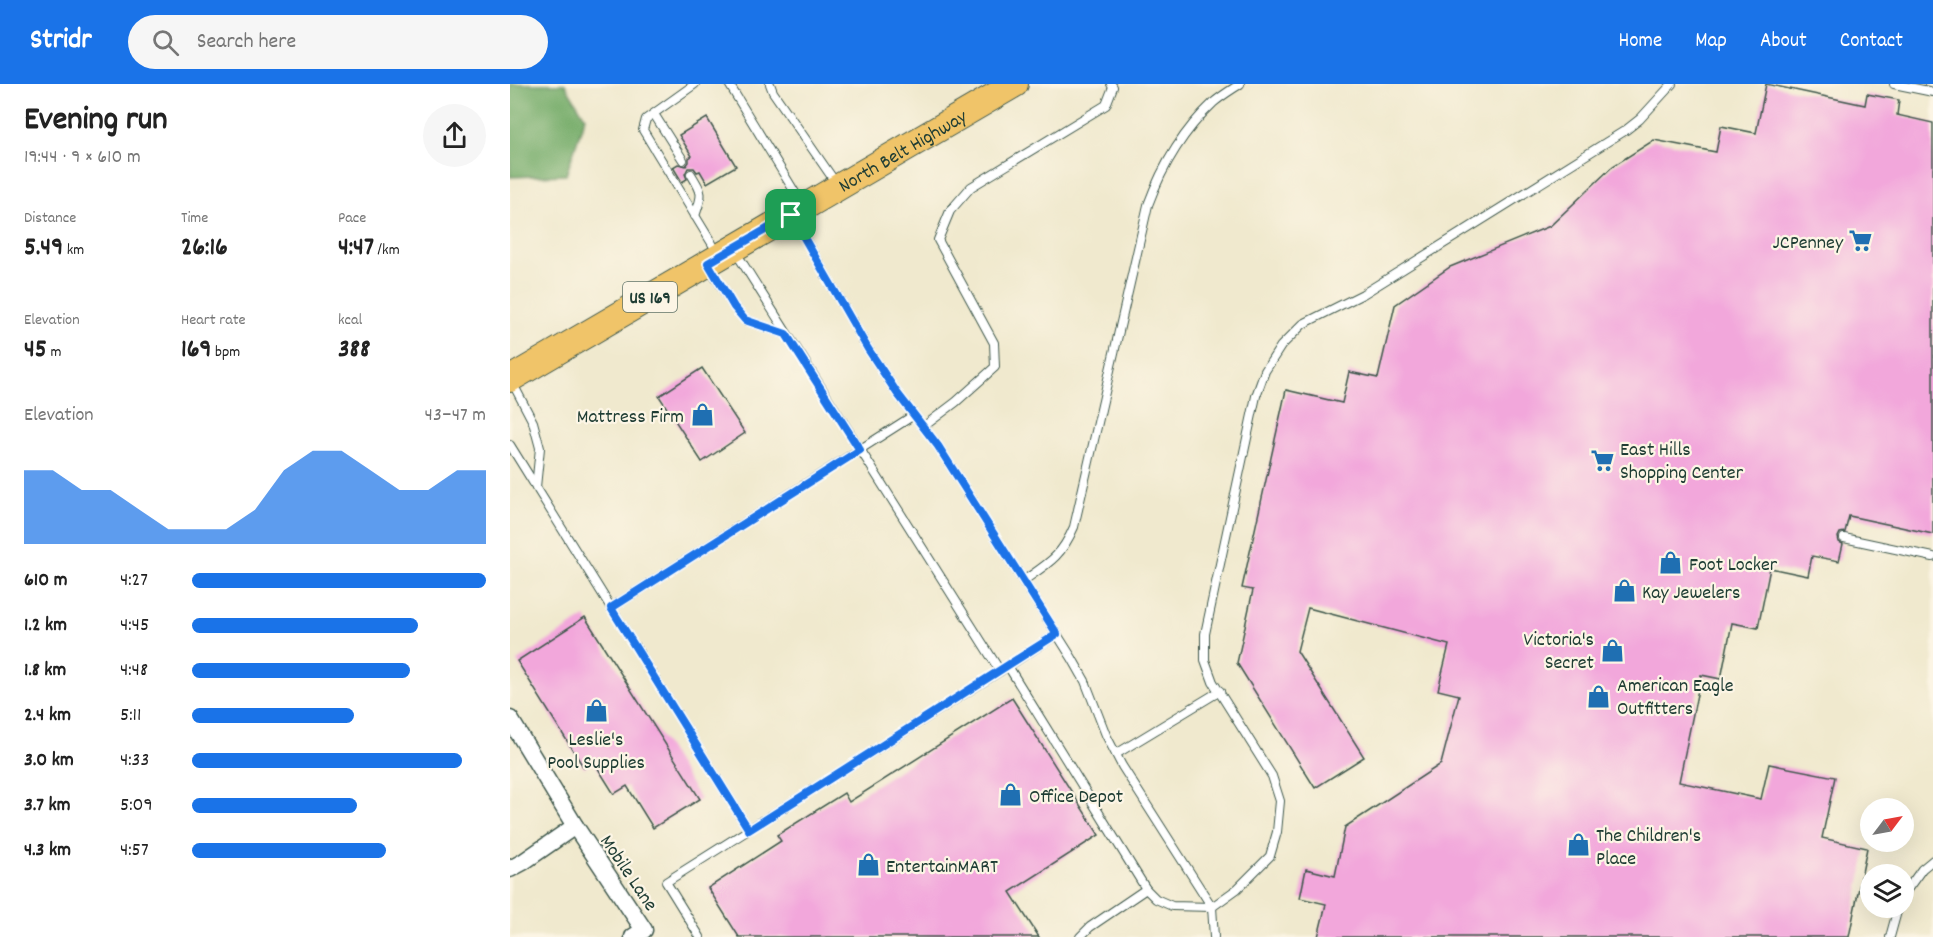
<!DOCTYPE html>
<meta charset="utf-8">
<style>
:root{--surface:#fff;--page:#f6f6f6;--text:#222;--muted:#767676;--accent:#1a73e8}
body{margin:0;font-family:Dekko,sans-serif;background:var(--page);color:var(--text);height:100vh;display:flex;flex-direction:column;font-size:22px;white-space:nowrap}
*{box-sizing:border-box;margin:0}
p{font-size:20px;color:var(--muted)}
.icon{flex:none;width:33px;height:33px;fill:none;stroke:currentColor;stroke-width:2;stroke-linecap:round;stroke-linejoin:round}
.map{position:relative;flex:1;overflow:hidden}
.panel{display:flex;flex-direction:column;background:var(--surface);width:510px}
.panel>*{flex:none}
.needle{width:39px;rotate:58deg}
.fabs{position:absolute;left:1350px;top:714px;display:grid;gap:12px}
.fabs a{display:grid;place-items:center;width:54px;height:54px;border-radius:50%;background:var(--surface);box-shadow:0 6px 24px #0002;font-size:30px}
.pin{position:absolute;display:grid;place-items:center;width:51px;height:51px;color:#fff;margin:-26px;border-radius:12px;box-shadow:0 3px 9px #0006}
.round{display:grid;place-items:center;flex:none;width:63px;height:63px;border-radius:32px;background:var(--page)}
.summary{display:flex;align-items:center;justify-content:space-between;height:102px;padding:0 24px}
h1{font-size:33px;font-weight:800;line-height:45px}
.figures{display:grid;grid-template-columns:repeat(3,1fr);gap:9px;height:102px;padding:6px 24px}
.figures div{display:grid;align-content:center}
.figures b{font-size:26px;font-weight:800}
.figures small{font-size:16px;font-weight:400}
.figures p{font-size:16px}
.chart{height:168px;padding:12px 24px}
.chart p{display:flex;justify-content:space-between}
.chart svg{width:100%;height:108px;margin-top:6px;fill:var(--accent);opacity:.7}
ul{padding:0 24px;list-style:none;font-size:20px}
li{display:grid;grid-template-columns:96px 72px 1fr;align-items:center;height:45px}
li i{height:15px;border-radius:8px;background:var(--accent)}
header{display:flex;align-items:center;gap:36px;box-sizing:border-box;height:84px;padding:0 30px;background:var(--accent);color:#fff}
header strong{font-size:28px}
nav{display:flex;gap:33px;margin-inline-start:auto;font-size:21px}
.search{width:420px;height:54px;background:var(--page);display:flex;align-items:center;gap:15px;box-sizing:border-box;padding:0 21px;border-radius:33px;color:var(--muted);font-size:22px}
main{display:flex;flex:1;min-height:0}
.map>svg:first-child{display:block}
</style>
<header>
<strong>Stridr</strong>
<div class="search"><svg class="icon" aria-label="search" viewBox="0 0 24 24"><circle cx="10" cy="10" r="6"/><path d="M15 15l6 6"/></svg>Search here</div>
<nav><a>Home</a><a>Map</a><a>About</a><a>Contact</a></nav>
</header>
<main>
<section class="panel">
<div class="summary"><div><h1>Evening run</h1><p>19:44 · 9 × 610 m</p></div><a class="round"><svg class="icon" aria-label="share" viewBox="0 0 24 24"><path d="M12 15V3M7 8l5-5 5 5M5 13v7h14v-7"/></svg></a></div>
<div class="figures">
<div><p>Distance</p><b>5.49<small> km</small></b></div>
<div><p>Time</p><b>26:16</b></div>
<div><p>Pace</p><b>4:47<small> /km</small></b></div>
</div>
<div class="figures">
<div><p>Elevation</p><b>45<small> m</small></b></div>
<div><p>Heart rate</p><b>169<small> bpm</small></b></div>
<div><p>kcal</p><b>388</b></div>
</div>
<div class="chart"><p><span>Elevation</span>43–47 m</p>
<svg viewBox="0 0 160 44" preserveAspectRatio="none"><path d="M0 44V14L10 14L20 22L30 22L40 30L50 38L60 38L70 38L80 30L90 14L100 6L110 6L120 14L130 22L140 22L150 14L160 14V44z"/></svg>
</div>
<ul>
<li><b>610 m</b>4:27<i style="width:100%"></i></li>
<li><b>1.2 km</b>4:45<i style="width:77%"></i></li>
<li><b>1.8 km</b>4:48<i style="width:74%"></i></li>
<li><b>2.4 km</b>5:11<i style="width:55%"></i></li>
<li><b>3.0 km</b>4:33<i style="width:92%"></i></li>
<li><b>3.7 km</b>5:09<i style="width:56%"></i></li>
<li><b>4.3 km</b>4:57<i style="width:66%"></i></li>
</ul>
</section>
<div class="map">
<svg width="1423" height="853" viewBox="0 0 1423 853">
<rect width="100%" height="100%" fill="#fcf5e5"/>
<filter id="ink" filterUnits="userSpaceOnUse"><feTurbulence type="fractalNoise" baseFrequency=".0167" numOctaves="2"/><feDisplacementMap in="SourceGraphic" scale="12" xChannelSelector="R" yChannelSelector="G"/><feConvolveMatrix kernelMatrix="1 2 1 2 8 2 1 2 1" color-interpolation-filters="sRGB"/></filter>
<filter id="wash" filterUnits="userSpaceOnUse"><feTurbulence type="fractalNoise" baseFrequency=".008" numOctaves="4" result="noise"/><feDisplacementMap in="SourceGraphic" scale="24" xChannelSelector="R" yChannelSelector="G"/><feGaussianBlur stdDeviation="1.35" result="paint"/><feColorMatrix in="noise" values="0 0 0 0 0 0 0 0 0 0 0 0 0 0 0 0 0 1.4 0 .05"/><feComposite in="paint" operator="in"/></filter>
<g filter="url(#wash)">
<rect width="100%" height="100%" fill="#f0e9ce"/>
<!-- forest -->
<path fill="#75ac69" stroke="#4a744e" stroke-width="1.5" d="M0 0H55L75 33 56 91 0 93Z"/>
<g id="blocks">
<!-- building -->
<g fill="#f2a7db">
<path d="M1256 0 1355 21 1357 10 1389 16 1387 31 1423 39V450L1339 432 1335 448 1330 449 1328 453 1329 458 1333 460 1329 477 1302 472 1298 492 1260 484 1248 544 1222 539 1211 595 1191 591 1169 698 1251 715 1259 680 1325 693 1312 754 1357 764 1339 853H808L816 820 790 814 796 785 825 792 835 743 931 680 949 611 928 606 939 561 798 524 787 567 854 673 805 704 727 579 743 506 732 504 776 306 832 319 839 288 868 294 885 221 940 183 1040 142 1103 82 1144 56 1206 68 1211 42 1246 49Z"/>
<path d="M197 34 226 82 197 99 190 87 187 88 184 84H178L175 90 177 95 172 98 163 83 168 80 176 82 179 78V74L182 72 169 51Z"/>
<path d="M192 284 235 349 192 378 149 312Z"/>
<path d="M75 533 190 715 143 744 117 702 104 710 84 678 74 684 7 577Z"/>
<path d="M502 614 589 751 500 808 529 853H229L198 804 271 757 267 751 334 709 339 718Z"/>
</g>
</g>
</g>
<g filter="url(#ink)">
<use href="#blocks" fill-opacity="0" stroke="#3e574b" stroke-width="1.5"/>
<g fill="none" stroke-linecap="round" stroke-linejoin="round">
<defs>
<g id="service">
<path d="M185 0 136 35 133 46 209 171"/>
<path d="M219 0 292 120"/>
<path d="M260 0 263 8 328 102"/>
<path d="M1384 0 1423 8"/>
<path d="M144 30 173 76"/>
<path d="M181 90C193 110 193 109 185 132"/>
<path d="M283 134 358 265 387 309 428 362 562 574 575 597 596 651 612 682 702 823 704 853"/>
<path d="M225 167 490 587"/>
<path d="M199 182 224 223 235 236 276 250"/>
<path d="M1 296 23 338 30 364 26 403"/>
<path d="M413 343 446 318 485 283 484 259 428 156 440 127 461 103 596 21 603 3 601 0"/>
<path d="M0 361 239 746"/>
<path d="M1334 454 1423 473"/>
<path d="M513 497C539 479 551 473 564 443L638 121C652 83 673 47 703 19 711 12 721 6 730 0"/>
<path d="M101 524 404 331"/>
<path d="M498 582 547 550"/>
<path d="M606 670 710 607"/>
<path d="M1394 810 1412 785 1423 776"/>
<path d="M190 853 156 798 498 582 636 805"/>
<path d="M570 853 580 843 636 805 646 815 662 822 702 823 727 805 760 772 767 748 770 717 762 692 703 598 695 576V550L746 312 755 287 771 262 793 240 853 210 1116 46 1130 35 1162 0"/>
<path d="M1380 853 1388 824"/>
</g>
<g id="minor">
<path d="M0 635 65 742 134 846 123 853"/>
<path d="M0 785 13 778 65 742"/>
</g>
<g id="primary">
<path id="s1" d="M0 295 505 0"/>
</g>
</defs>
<!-- service casing -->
<use href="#service" stroke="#3e574b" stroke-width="10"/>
<!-- minor casing -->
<use href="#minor" stroke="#3e574b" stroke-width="19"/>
<!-- primary casing -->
<use href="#primary" stroke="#3e574b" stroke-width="28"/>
<!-- service -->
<use href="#service" stroke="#fff" stroke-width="8"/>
<!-- minor -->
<use href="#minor" stroke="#fff" stroke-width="16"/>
<!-- primary -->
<use href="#primary" stroke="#f0c469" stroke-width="26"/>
</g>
</g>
<g fill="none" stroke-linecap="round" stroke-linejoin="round" filter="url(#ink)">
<defs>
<path id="route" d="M281 131 358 265 387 309 428 362 547 550 239 746 101 524 350 366 276 250 235 236 224 223 198 179Z"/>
</defs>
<!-- route casing -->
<use href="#route" stroke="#fff" stroke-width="12"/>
<!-- route -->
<use href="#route" stroke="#1a73e8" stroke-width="8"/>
</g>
<!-- icons -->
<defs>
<symbol id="supermarket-bare" viewBox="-9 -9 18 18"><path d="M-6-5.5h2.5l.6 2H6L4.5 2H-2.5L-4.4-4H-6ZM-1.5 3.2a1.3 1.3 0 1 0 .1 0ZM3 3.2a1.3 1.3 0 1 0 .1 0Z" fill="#1f6fb2" stroke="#fcf5e5" stroke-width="2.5" paint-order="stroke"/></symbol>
<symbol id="shop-bare" viewBox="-9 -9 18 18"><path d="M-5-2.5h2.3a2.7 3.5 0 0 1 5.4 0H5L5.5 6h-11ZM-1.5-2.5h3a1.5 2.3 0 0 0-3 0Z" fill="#1f6fb2" stroke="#fcf5e5" stroke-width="2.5" paint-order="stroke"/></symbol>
</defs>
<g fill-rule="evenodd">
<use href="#supermarket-bare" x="1334" y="140" width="33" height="33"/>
<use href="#shop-bare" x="176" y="314" width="33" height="33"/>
<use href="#supermarket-bare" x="1076" y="360" width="33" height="33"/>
<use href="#shop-bare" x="1144" y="462" width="33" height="33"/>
<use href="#shop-bare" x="1098" y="490" width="33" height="33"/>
<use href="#shop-bare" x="1086" y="550" width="33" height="33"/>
<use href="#shop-bare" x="1072" y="596" width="33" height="33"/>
<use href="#shop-bare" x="70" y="610" width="33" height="33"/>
<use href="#shop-bare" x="484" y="694" width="33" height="33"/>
<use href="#shop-bare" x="1052" y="744" width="33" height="33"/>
<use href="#shop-bare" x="342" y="764" width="33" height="33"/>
</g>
<g text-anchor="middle" stroke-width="4.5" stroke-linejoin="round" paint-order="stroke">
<!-- shield labels -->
<rect fill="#fcf5e5" stroke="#617469" stroke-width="1.5" x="113" y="198" width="54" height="30" rx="4.5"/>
<g font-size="18" font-weight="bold" fill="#1f3d34">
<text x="140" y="219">US 169</text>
</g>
<!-- street labels -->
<g font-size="20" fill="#1f3d34" stroke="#fcf5e5">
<text dy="7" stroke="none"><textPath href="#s1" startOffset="454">North Belt Highway</textPath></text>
<text transform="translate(120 788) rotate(56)" y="7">Mobile Lane</text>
</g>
<!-- poi labels -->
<g font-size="20" fill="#1f3d34" stroke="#fcf5e5" text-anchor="start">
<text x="1333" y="164" text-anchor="end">JCPenney</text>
<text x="174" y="338" text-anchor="end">Mattress Firm</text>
<text x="1110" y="371">East Hills<tspan x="1110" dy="23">Shopping Center</tspan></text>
<text x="1179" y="486">Foot Locker</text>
<text x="1132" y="514">Kay Jewelers</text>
<text x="1084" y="561" text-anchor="end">Victoria's<tspan x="1084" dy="23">Secret</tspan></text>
<text x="1107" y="607">American Eagle<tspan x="1107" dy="23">Outfitters</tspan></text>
<text x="86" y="661" text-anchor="middle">Leslie's<tspan x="86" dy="23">Pool Supplies</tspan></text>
<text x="519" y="718">Office Depot</text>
<text x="1086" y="757">The Children's<tspan x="1086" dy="23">Place</tspan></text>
<text x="376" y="788">EntertainMART</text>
</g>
</g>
</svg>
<div class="fabs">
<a><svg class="needle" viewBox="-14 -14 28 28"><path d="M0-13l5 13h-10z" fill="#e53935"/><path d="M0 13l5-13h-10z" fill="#767676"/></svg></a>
<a><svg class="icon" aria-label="layers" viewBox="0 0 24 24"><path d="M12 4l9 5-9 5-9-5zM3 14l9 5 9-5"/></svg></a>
</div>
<div class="pin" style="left:281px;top:131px;background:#1e9e55"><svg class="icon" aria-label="arrive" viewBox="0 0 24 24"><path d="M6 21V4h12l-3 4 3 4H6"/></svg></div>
</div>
</main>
